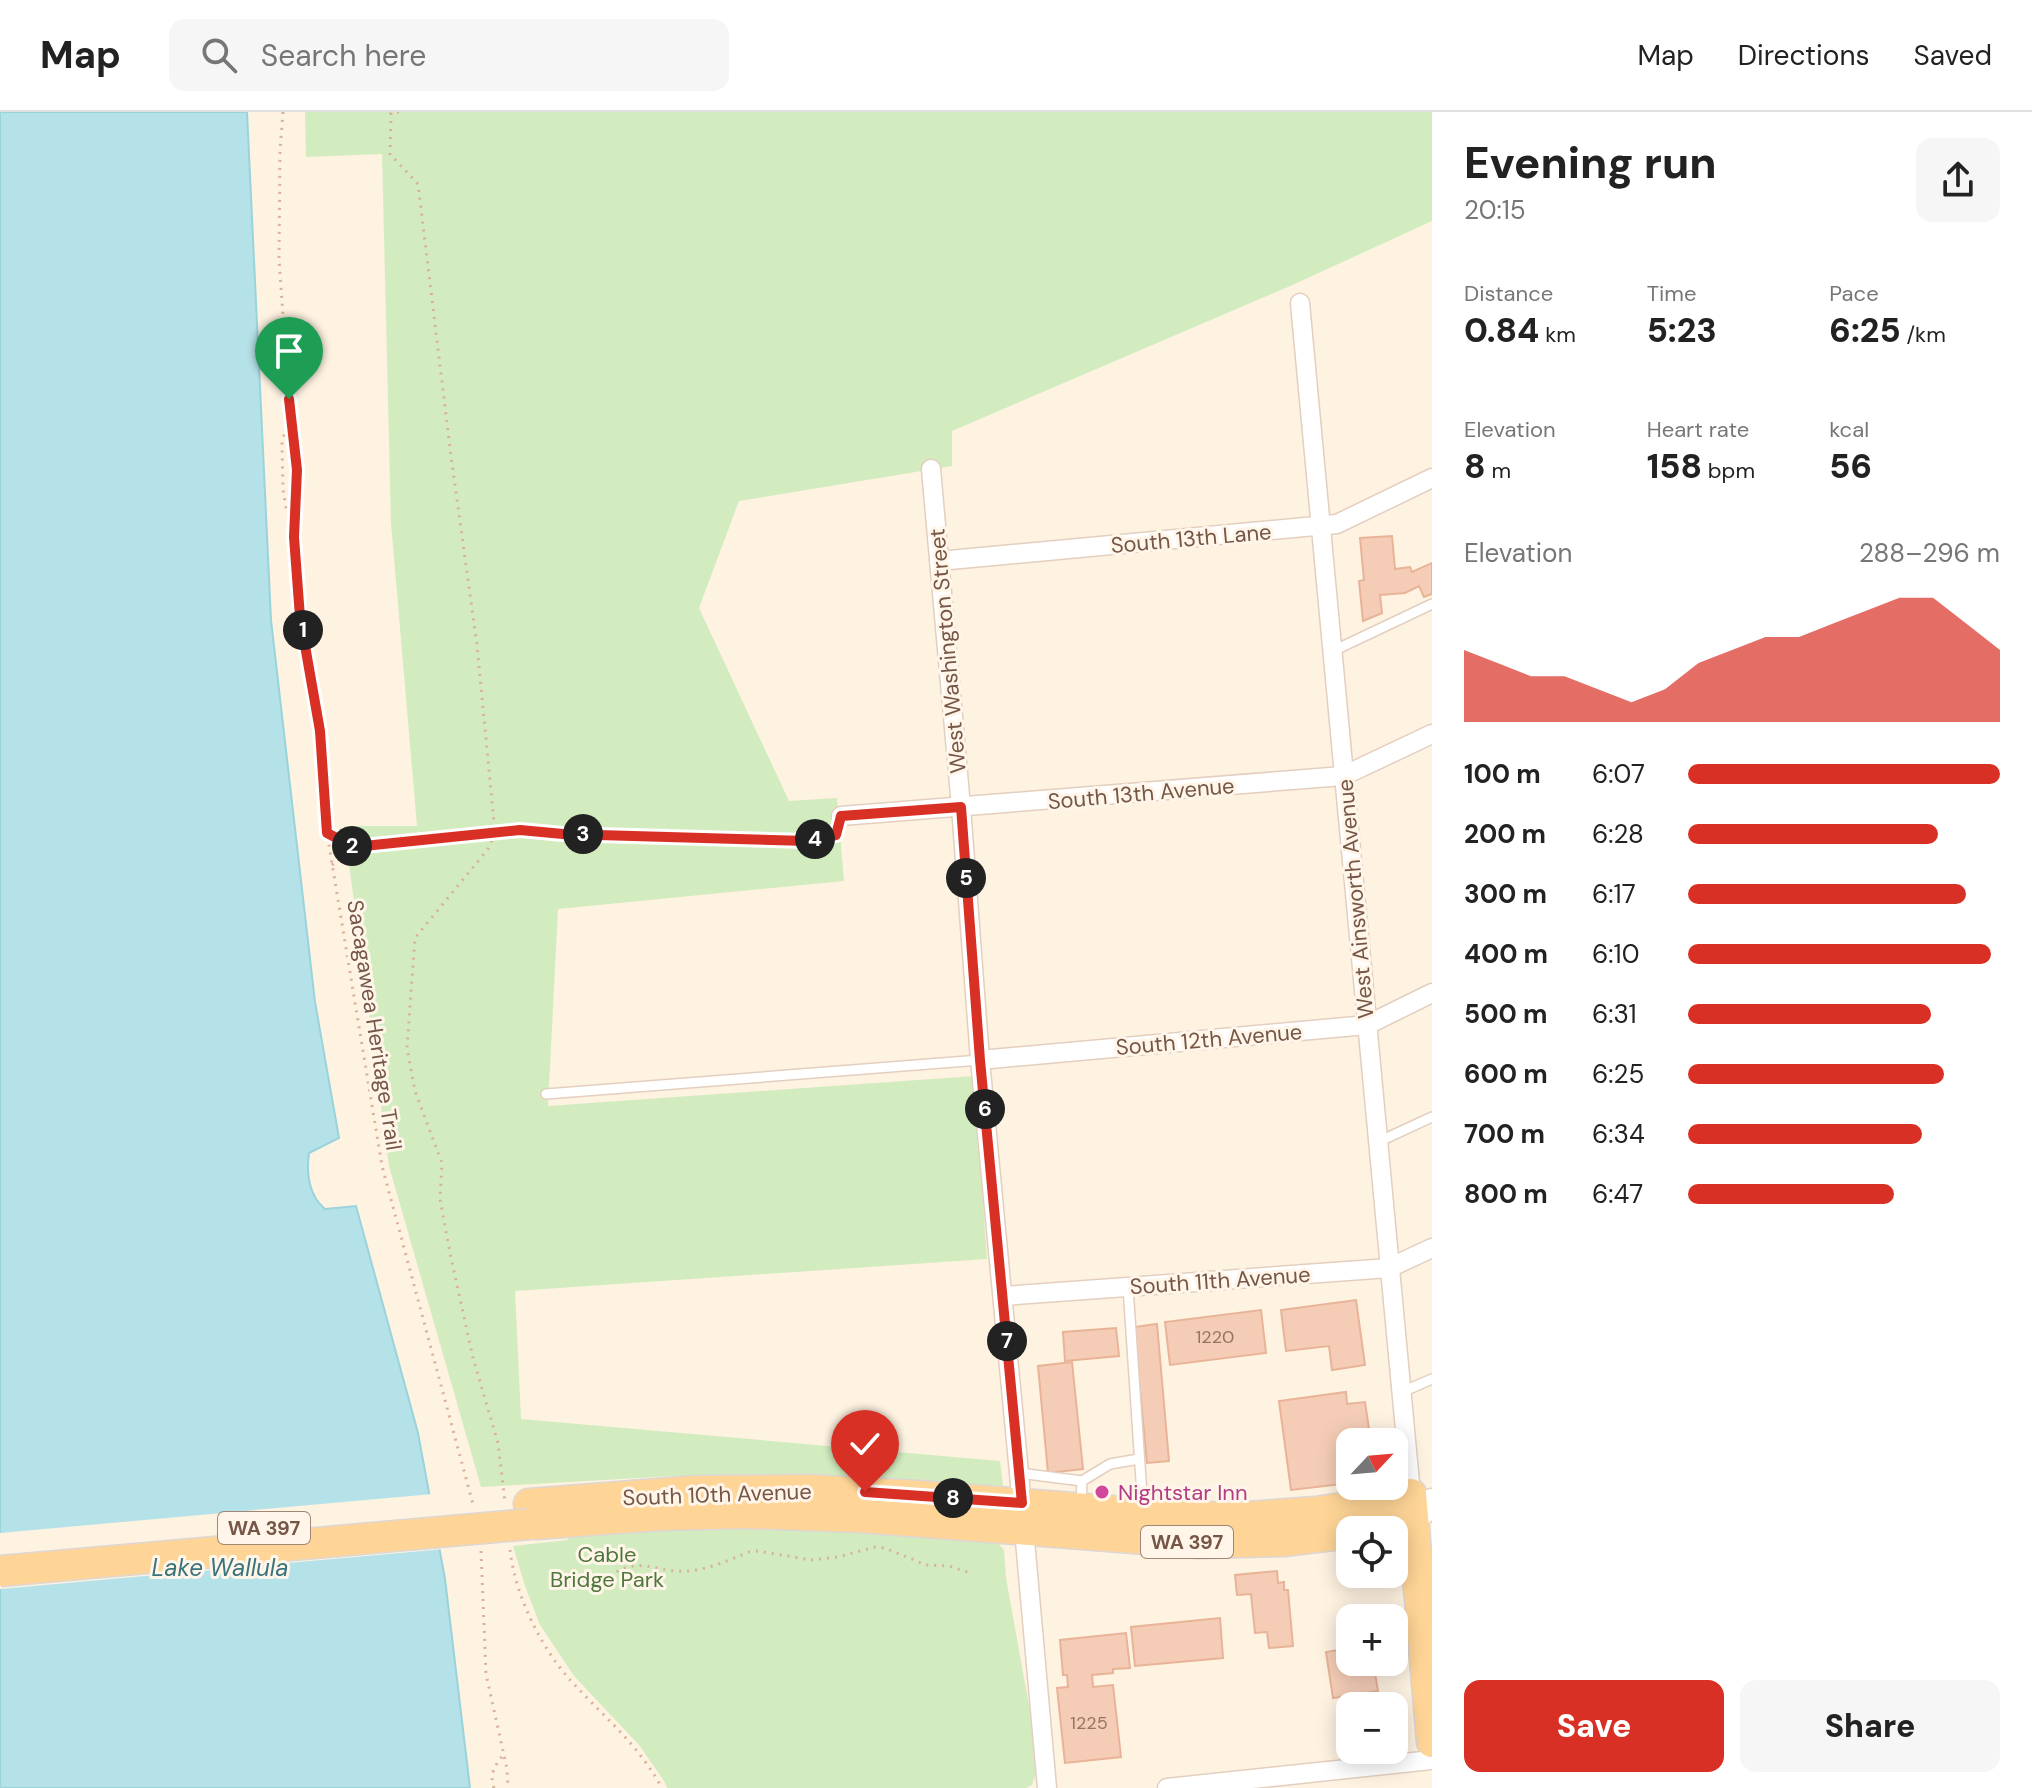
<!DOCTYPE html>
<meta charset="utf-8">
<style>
:root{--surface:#fff;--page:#f6f6f6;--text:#222;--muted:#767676;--line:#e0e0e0;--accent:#d93025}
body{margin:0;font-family:"DM Sans",sans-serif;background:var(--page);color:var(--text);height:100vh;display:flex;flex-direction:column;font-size:30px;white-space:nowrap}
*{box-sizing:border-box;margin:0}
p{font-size:26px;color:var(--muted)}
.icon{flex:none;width:44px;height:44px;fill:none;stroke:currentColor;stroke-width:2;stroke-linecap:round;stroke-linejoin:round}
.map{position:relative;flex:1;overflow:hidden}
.side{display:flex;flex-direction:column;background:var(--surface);width:600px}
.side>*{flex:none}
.needle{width:52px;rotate:64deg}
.fabs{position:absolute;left:1336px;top:1316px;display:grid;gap:16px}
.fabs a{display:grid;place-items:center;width:72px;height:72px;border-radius:16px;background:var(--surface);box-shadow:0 4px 20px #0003;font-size:40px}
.pin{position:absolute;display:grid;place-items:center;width:68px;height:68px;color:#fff;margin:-82px -34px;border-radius:50% 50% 50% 0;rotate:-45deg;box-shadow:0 0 8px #0007}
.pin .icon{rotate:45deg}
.km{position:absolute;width:40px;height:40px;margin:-20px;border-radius:50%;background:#222;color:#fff;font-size:22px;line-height:40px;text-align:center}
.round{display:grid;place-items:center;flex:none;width:84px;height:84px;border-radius:16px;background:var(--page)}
.summary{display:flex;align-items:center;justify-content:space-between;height:136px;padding:0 32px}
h1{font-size:44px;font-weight:800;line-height:60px}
.stats{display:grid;grid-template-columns:repeat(3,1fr);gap:12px;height:136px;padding:8px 32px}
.stats div{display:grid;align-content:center}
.stats b{font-size:34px;font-weight:800}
.stats small{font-size:22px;font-weight:400}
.stats p{font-size:22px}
.chart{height:224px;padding:16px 32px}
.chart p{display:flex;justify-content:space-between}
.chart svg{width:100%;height:144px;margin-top:8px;fill:var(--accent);opacity:.7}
.cta{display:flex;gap:16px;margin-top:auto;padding:16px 32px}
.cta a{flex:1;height:92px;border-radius:16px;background:var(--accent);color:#fff;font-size:32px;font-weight:800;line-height:92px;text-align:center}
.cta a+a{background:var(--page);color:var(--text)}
ul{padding:0 32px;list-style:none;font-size:26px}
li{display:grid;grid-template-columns:128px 96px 1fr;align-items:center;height:60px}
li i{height:20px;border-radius:10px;background:var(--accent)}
header{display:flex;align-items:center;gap:48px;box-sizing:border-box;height:112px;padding:0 40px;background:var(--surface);border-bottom:2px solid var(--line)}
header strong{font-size:38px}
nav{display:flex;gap:44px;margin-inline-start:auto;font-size:28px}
.search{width:560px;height:72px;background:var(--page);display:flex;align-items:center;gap:20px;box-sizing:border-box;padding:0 28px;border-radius:16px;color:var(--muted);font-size:30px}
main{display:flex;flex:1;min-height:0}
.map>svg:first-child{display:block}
</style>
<header>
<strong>Map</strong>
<div class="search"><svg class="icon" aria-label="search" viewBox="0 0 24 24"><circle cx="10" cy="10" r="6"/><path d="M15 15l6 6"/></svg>Search here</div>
<nav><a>Map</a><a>Directions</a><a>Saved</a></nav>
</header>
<main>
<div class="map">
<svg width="1432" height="1676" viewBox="0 0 1432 1676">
<rect width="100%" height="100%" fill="#fef2e1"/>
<!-- green -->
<g fill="#d3ecbf">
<path d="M305 0H1432V109L1288 175 952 319V354L739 389 699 496 789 689 837 686 844 769 558 797 548 994 974 964 987 1147 515 1179 521 1307 1000 1349 1003 1374 805 1364H675L481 1375 389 1054 344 714H417L391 411 382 42 306 45Z"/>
<path d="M719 1414 833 1417 997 1430 1004 1438 1006 1466 1033 1616 1037 1658 1032 1673 1026 1676H667L664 1669 639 1633 574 1564 540 1513 525 1474 513 1434 568 1428 567 1425 637 1418Z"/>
</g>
<!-- water -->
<path fill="#b5e2e8" stroke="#9ad3db" stroke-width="2" d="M0 0H247L271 508 315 890 339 1026 309 1041C306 1061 309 1084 325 1097L356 1094 418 1321 445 1467 470 1676H0Z"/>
<!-- pier -->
<path fill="#fef2e1" d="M433 1382 444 1437 0 1477V1421Z"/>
<!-- building -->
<g fill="#f5cdb7" stroke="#e8b397" stroke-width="2">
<path d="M1392 424 1395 457 1410 455 1412 460 1432 451V482L1424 485 1419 474 1405 481 1380 483 1382 501 1363 509 1359 469 1364 468 1360 426Z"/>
<path d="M1356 1188 1365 1253 1332 1258 1329 1234 1286 1239 1281 1198Z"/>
<path d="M1261 1198 1266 1241 1170 1253 1165 1210Z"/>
<path d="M1157 1212 1169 1349 1147 1351 1134 1215Z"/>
<path d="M1116 1216 1119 1244 1065 1249 1063 1220Z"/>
<path d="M1072 1250 1083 1357 1048 1361 1038 1254Z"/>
<path d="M1346 1280 1347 1292 1365 1290 1371 1330H1350V1371L1291 1378 1279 1289Z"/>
<path d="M1277 1459 1278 1471 1284 1470V1478H1288L1293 1534 1269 1536 1267 1520 1255 1521 1251 1482 1237 1483 1235 1463Z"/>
<path d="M1220 1506 1223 1546 1135 1554 1131 1515Z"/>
<path d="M1126 1521 1130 1556 1113 1557V1561L1092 1563 1093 1575 1113 1573 1121 1645 1065 1651 1057 1576 1068 1575 1067 1563H1063L1060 1528Z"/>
<path d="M1350 1536V1550H1373L1378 1579 1333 1586 1326 1540Z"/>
</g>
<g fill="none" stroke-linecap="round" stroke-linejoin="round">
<defs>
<g id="lane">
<path d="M1333 539 1432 492"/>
<path d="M546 982 980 948"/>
<path d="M1378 1030 1432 1005"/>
<path d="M1128 1175 1143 1398"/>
<path d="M1402 1280 1432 1267"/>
<path d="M1019 1361 1082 1369"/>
<path d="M1081 1391 1082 1369 1110 1352 1139 1347"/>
</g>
<g id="street">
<path d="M1300 191 1411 1382"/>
<path d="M931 357 961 695 980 948 1019 1361 1047 1676"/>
<path d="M939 449 1337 412 1432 366"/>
<path d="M841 704 1343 664 1432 622"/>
<path d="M980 948 1367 913 1432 881"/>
<path d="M1003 1184 1389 1156 1432 1136"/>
<path d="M1167 1676 1432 1648"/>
</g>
<path id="secondary" d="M1413 1408 1432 1390"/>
<g id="primary">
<path d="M529 1392 696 1379 808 1378 920 1384 1177 1404 1233 1406 1316 1400 1367 1392 1411 1382 1432 1630"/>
<path d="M536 1412 660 1403 746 1401 859 1405 1198 1431 1283 1429 1350 1421"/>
<path d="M1369 1418 1413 1408"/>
</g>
</defs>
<!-- lane casing -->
<use href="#lane" stroke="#e4cfbf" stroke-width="12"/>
<!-- street casing -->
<use href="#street" stroke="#e4cfbf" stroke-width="21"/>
<!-- secondary casing -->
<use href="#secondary" stroke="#ead0bc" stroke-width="29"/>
<!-- primary casing -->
<use href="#primary" stroke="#ded6d3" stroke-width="33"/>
<!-- path -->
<g stroke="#d9b19a" stroke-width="3" stroke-dasharray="2 6" stroke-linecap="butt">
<path d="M283 0 280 38 279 147 289 287 297 358 294 425 300 505 320 619 327 721 382 1054 474 1396"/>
<path d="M399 0 391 1 390 42 418 72 451 344 477 533 495 721 488 737 415 826 407 936 415 979 442 1051 440 1087 450 1141 473 1246 498 1331 505 1390"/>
<path d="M292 309 285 319 282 332 283 378 286 395 293 413"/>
<path d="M329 721 354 735 520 718 536 721 807 729 836 723 837 719"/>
<path d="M332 753 354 735"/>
<path d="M510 1438C515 1483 541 1536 571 1569 605 1606 637 1631 662 1676"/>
<path d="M481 1439 486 1562 507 1657 508 1676"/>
<path d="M584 1468 581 1476C601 1474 613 1457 633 1454 647 1452 662 1458 676 1459 702 1461 726 1449 749 1440L758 1439 811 1448 838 1445 875 1435 885 1436 926 1453 949 1454 970 1461"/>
<path d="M494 1676C489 1662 495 1653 504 1642"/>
</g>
<!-- lane -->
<use href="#lane" stroke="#fff" stroke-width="9"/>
<!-- street -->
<use href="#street" stroke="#fff" stroke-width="18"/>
<!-- secondary -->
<use href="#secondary" stroke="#fff" stroke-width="26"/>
<!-- primary -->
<use href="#primary" stroke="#ffd597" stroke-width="30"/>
<defs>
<path id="primary-bridge" d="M0 1459 530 1412"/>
</defs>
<!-- primary-bridge casing -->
<use href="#primary-bridge" stroke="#ded6d3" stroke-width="33" stroke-linecap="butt"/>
<!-- primary-bridge -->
<use href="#primary-bridge" stroke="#ffd597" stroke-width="30"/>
</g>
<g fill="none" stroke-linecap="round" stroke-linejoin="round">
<defs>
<path id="route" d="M289 287 297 358 294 425 300 505 320 619 327 721 354 735 520 718 563 722 807 729 836 723 841 704 961 695 980 948 1022 1391 865 1380"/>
</defs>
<!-- route casing -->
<use href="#route" stroke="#fff" stroke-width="16"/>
<!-- route -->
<use href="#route" stroke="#d93025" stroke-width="10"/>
</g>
<!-- markers -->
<circle fill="#d1479c" stroke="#fff5e9" stroke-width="3" cx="1102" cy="1380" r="8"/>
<g text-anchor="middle" stroke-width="6" stroke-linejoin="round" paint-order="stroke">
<!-- number labels -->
<g font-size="18" fill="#967462">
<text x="1215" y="1231">1220</text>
<text x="1089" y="1617">1225</text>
</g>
<!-- shield labels -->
<g fill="#fff5e9" stroke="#9f8677" stroke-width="2">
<rect x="218" y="1400" width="92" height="32" rx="6"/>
<rect x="1141" y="1414" width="92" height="32" rx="6"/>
</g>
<g font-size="20" font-weight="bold" fill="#765646">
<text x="264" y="1423">WA 397</text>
<text x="1187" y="1437">WA 397</text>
</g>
<!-- street labels -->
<g font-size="22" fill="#765646" stroke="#fff5e9">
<text transform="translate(1191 426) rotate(-5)" y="8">South 13th Lane</text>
<text transform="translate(947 539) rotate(-95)" y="8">West Washington Street</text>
<text transform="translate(1141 681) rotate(-5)" y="8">South 13th Avenue</text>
<text transform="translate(1355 787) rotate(-95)" y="8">West Ainsworth Avenue</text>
<text transform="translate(375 913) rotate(81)" y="8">Sacagawea Heritage Trail</text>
<text transform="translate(1209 927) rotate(-5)" y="8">South 12th Avenue</text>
<text transform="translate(1220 1168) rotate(-4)" y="8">South 11th Avenue</text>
<text transform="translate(717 1382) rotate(-2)" y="8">South 10th Avenue</text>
</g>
<!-- hotel labels -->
<g font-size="22" fill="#b23c85" stroke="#fff5e9" text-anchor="start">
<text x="1118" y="1388">Nightstar Inn</text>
</g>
<!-- park labels -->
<g font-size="22" fill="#4f773c" stroke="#fff5e9">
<text x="607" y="1450">Cable<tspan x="607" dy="25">Bridge Park</tspan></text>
</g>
<!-- water labels -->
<g font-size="24" font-style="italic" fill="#3a747d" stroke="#fff5e9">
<text x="220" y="1464">Lake Wallula</text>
</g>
</g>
</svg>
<div class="fabs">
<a><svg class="needle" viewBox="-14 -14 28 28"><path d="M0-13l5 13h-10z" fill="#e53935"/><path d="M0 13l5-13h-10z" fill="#767676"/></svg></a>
<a><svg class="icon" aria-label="locate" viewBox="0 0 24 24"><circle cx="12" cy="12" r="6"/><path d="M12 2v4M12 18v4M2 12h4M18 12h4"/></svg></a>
<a>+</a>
<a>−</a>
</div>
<div class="pin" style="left:289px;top:287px;background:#1e9e55"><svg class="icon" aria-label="arrive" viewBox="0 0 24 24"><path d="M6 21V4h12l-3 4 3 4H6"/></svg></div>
<div class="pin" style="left:865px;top:1380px;background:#d93025"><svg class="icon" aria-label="check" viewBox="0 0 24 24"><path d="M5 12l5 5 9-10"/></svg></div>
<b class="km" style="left:303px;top:518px">1</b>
<b class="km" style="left:352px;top:734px">2</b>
<b class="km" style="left:583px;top:722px">3</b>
<b class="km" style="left:815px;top:727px">4</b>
<b class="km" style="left:966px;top:766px">5</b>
<b class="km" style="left:985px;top:997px">6</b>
<b class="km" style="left:1007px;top:1229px">7</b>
<b class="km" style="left:953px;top:1386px">8</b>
</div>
<section class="side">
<div class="summary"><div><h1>Evening run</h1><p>20:15</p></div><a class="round"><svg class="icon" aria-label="share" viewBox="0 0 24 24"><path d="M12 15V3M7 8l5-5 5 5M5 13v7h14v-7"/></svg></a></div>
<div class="stats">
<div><p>Distance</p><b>0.84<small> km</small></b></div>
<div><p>Time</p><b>5:23</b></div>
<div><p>Pace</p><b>6:25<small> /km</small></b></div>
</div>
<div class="stats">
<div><p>Elevation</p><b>8<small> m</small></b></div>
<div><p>Heart rate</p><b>158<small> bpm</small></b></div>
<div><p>kcal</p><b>56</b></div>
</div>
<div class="chart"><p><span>Elevation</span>288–296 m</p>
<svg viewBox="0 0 160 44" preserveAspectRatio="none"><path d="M0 44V22L10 26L20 30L30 30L40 34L50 38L60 34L70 26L80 22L90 18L100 18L110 14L120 10L130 6L140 6L150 14L160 22V44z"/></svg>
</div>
<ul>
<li><b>100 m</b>6:07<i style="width:100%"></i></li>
<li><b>200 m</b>6:28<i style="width:80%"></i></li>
<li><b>300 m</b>6:17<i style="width:89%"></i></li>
<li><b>400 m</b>6:10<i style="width:97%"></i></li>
<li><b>500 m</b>6:31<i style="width:78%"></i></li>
<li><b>600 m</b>6:25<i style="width:82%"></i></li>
<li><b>700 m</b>6:34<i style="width:75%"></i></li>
<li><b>800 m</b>6:47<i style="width:66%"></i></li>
</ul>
<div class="cta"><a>Save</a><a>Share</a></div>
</section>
</main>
